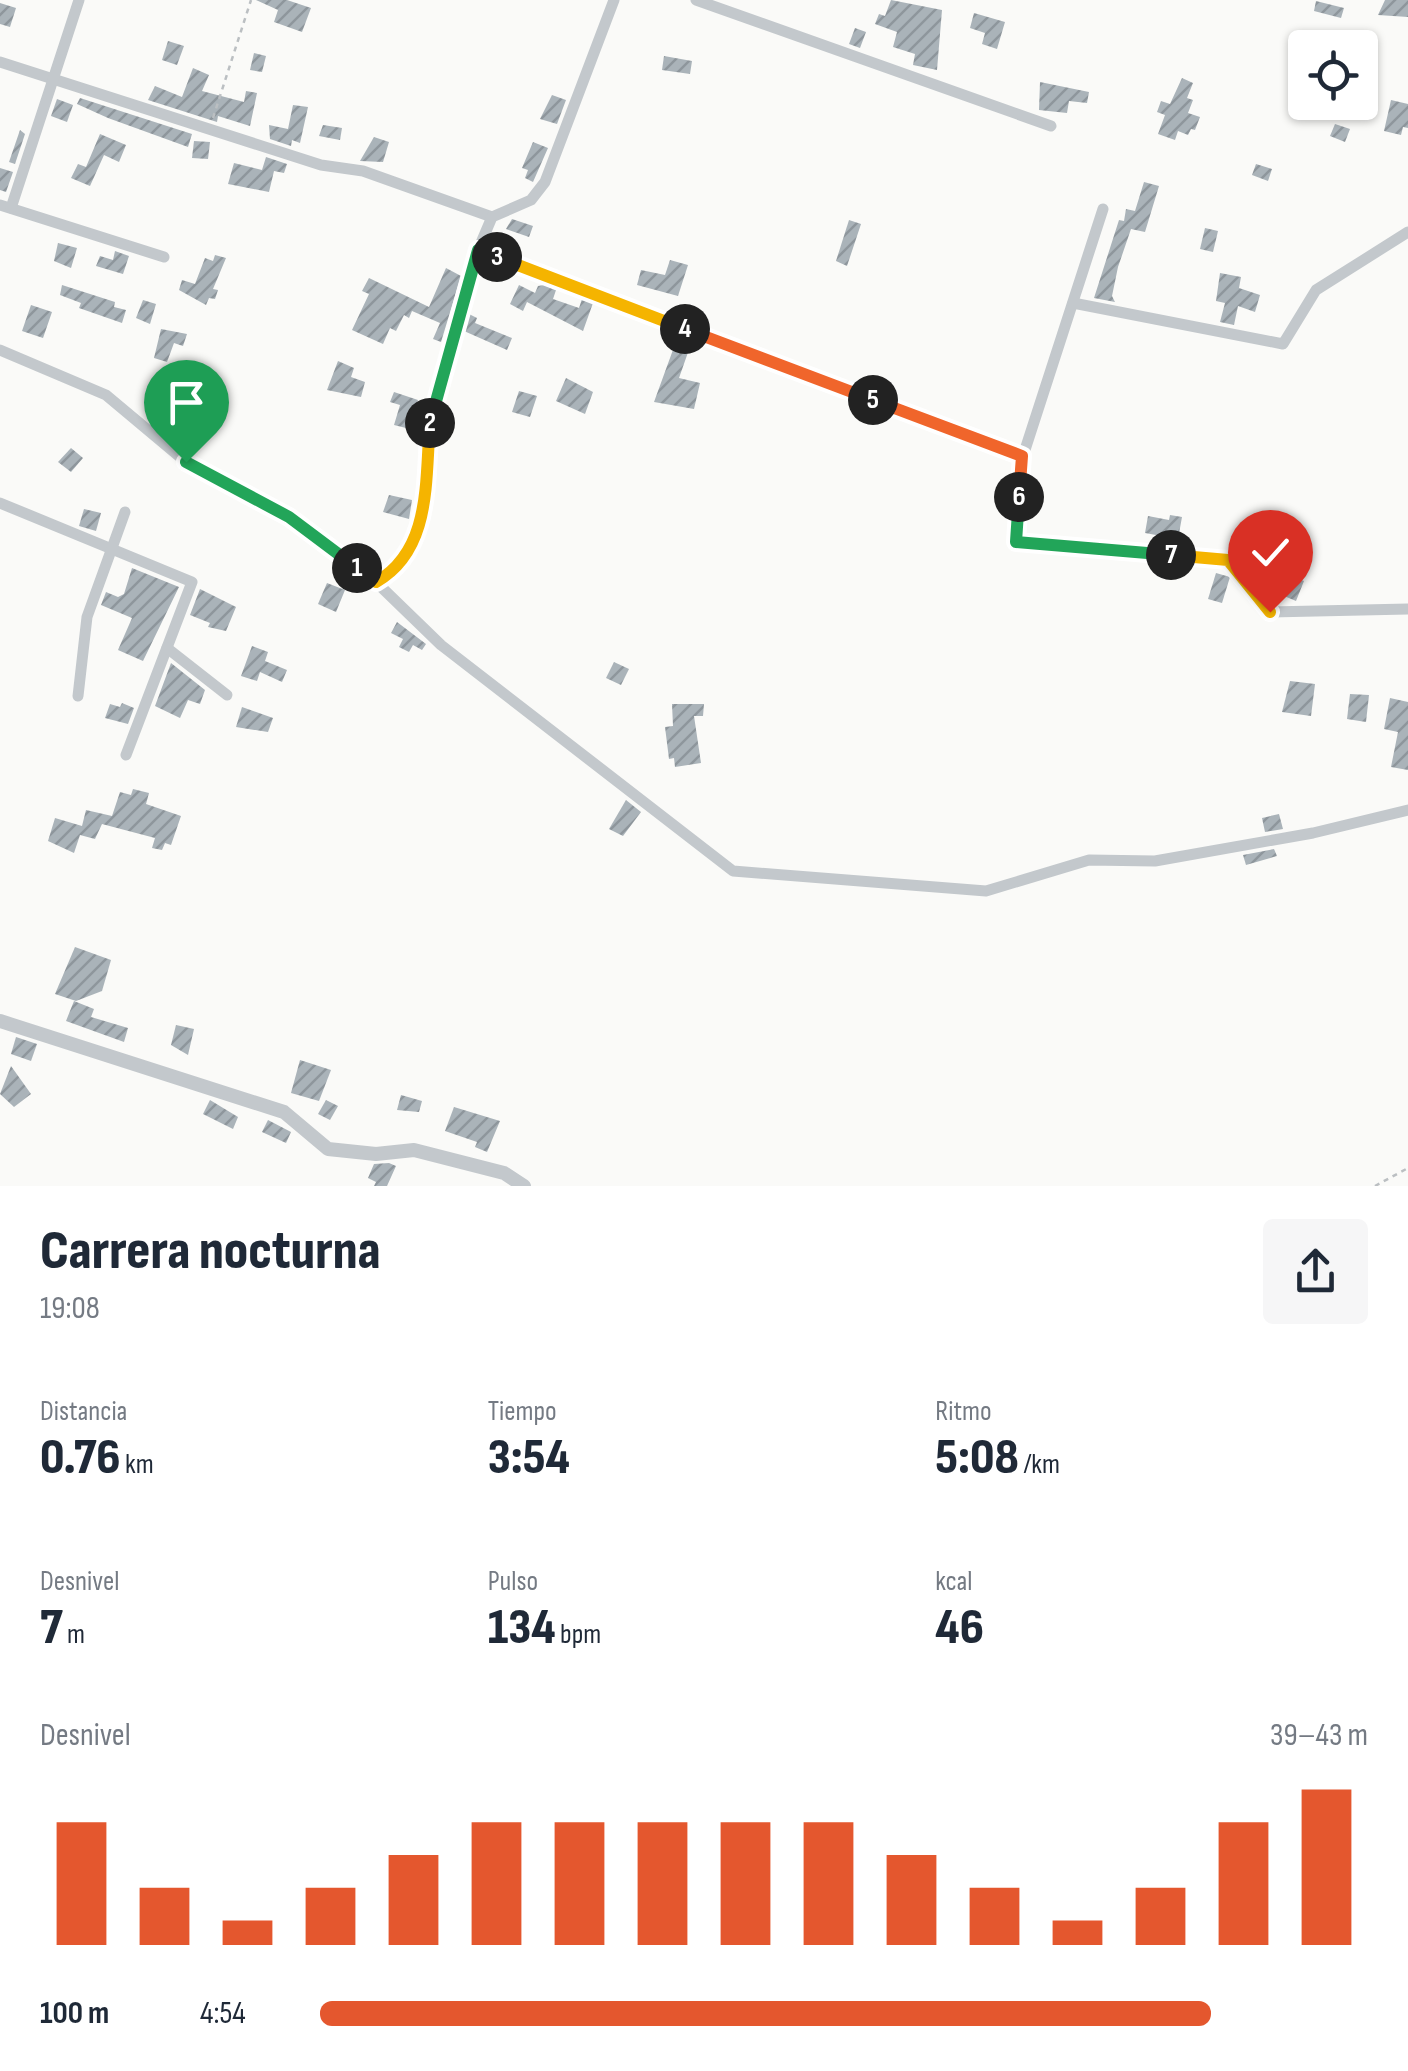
<!DOCTYPE html>
<html lang="es">
<meta charset="utf-8">
<style>
:root{--surface:#fff;--page:#f6f6f7;--text:#1f2937;--muted:#747a83;--accent:#e4572e}
body{margin:0;font-family:"Sofia Sans Condensed",sans-serif;background:var(--page);color:var(--text);height:100vh;display:flex;flex-direction:column;font-size:38px;white-space:nowrap}
*{box-sizing:border-box;margin:0}
p{font-size:32px;color:var(--muted)}
.icon{flex:none;width:55px;height:55px;fill:none;stroke:currentColor;stroke-width:2;stroke-linecap:round;stroke-linejoin:round}
.map{position:relative;height:1186px;overflow:hidden}
.details{display:flex;flex-direction:column;background:var(--surface);flex:1}
.details>*{flex:none}
.controls{position:absolute;left:1288px;top:30px;display:grid;gap:20px}
.controls a{display:grid;place-items:center;width:90px;height:90px;border-radius:10px;background:var(--surface);box-shadow:0 2px 8px #0004;font-size:50px}
.pin{position:absolute;display:grid;place-items:center;width:85px;height:85px;color:#fff;margin:-102px -42px;border-radius:50% 50% 50% 0;rotate:-45deg;box-shadow:0 0 10px #0007}
.pin .icon{rotate:45deg}
.km{position:absolute;width:50px;height:50px;margin:-25px;border-radius:50%;background:#222;color:#fff;font-size:28px;line-height:50px;text-align:center}
.round{display:grid;place-items:center;flex:none;width:105px;height:105px;border-radius:10px;background:var(--page)}
.headline{display:flex;align-items:center;justify-content:space-between;height:170px;padding:0 40px}
h1{font-size:55px;font-weight:800;line-height:75px}
.figures{display:grid;grid-template-columns:repeat(3,1fr);gap:15px;height:170px;padding:10px 40px}
.figures div{display:grid;align-content:center}
.figures b{font-size:50px;font-weight:800}
.figures small{font-size:28px;font-weight:400}
.figures p{font-size:28px}
.chart{height:280px;padding:20px 40px}
.chart p{display:flex;justify-content:space-between}
.chart svg{width:100%;height:180px;margin-top:10px;stroke:var(--accent);stroke-width:6}
ul{padding:0 40px;list-style:none;font-size:32px}
li{display:grid;grid-template-columns:160px 120px 1fr;align-items:center;height:75px}
li i{height:25px;border-radius:12px;background:var(--accent)}
.map>svg:first-child{display:block}
</style>
<div class="map">
<svg width="1408" height="1186" viewBox="0 0 1408 1186">
<defs>
<pattern id="building-hatch" width="6" height="6" patternUnits="userSpaceOnUse" patternTransform="scale(2.5)"><rect width="6" height="6" fill="#aab3b9"/><path d="M-1 1l2-2M0 6l6-6M5 7l2-2" fill="none" stroke="#8e969c"/></pattern>
</defs>
<rect width="100%" height="100%" fill="#fafaf8"/>
<!-- building -->
<g fill="url(#building-hatch)">
<path d="M256 0H287L311 8 302 32 274 22 278 10Z"/>
<path d="M891 0 942 10 937 70 913 65 915 54 893 47 897 32 875 24 879 14 885 16Z"/>
<path d="M1385 0H1408V17L1378 15Z"/>
<path d="M1316 1 1344 8 1341 18 1314 11Z"/>
<path d="M0 3 16 8 10 27 0 24Z"/>
<path d="M974 13 1005 22 997 49 982 44 985 33 970 28Z"/>
<path d="M855 28 866 32 860 48 849 44Z"/>
<path d="M168 41 184 46 177 65 162 60Z"/>
<path d="M254 53 266 56 262 72 250 70Z"/>
<path d="M664 56 692 61 690 74 662 70Z"/>
<path d="M193 68 209 75 202 91 244 102 246 91 257 93 250 126 218 116 217 122 148 100 155 86 182 97Z"/>
<path d="M1182 78 1193 83 1187 98 1193 100 1188 113 1200 117 1195 130 1191 129 1188 135 1178 131 1175 140 1158 134 1165 115 1157 112 1161 101 1170 104Z"/>
<path d="M1040 82 1089 92 1087 103 1069 101 1067 113 1039 110Z"/>
<path d="M552 95 566 100 557 124 540 119Z"/>
<path d="M80 98 192 134 188 147 108 118 77 104Z"/>
<path d="M57 99 73 105 67 122 51 116Z"/>
<path d="M1391 100 1408 104V128L1403 127 1401 135 1384 131Z"/>
<path d="M293 105 308 107 300 143 292 140 291 146 270 139 269 125 288 129Z"/>
<path d="M1335 124 1350 129 1345 142 1330 136Z"/>
<path d="M323 125 342 128 340 140 319 136Z"/>
<path d="M20 130 25 134 15 164 9 162Z"/>
<path d="M100 134 126 145 119 162 104 155 90 186 71 178 78 164 86 167Z"/>
<path d="M374 137 389 142 383 162 360 161Z"/>
<path d="M194 141 210 142 208 159 192 158Z"/>
<path d="M533 142 548 148 533 182 525 178 528 170 522 168Z"/>
<path d="M266 157 287 164 284 173 274 171 269 192 228 184 234 163 262 170Z"/>
<path d="M1256 164 1272 169 1268 181 1252 175Z"/>
<path d="M0 168 13 172 6 192 0 190Z"/>
<path d="M1144 182 1159 186 1145 232 1131 229 1118 267 1112 296 1115 302 1094 298 1119 220 1124 221 1126 209 1135 211Z"/>
<path d="M512 219 533 226 529 237 506 229Z"/>
<path d="M849 220 861 224 847 266 836 261Z"/>
<path d="M1205 228 1218 231 1213 252 1200 249Z"/>
<path d="M58 243 77 248 71 268 54 261Z"/>
<path d="M115 251 129 256 123 274 96 266 100 256 113 260Z"/>
<path d="M215 255 226 258 213 289 218 290 215 299 209 298 206 305 179 290 182 280 195 284 205 258 213 261Z"/>
<path d="M670 260 688 265 678 296 637 285 641 270 665 275Z"/>
<path d="M446 268 461 276 441 342 433 339 440 323 412 311 409 318 404 315 396 331 390 328 383 344 352 330 369 294 362 291 369 278 429 307Z"/>
<path d="M1220 273 1241 277 1239 288 1260 295 1255 312 1238 306 1234 325 1220 322 1225 303 1216 301Z"/>
<path d="M62 285 115 302 114 307 126 310 122 323 79 308 81 303 60 295Z"/>
<path d="M519 285 535 293 538 286 544 285 556 290 553 299 579 308 582 299 593 303 583 331 527 302 523 311 510 304Z"/>
<path d="M143 300 156 304 150 324 136 318Z"/>
<path d="M31 305 52 312 43 338 22 331Z"/>
<path d="M469 314 477 318 475 323 512 338 507 350 464 331Z"/>
<path d="M161 329 187 334 183 346 174 343 167 362 154 358Z"/>
<path d="M678 336 692 341 679 378 700 383 694 409 654 402Z"/>
<path d="M338 361 354 368 351 377 365 382 361 397 327 390Z"/>
<path d="M566 378 593 392 585 414 556 401Z"/>
<path d="M519 391 537 396 530 417 512 412Z"/>
<path d="M394 392 418 400 406 428 394 425 400 405 390 402Z"/>
<path d="M71 448 83 458 71 472 58 462Z"/>
<path d="M389 495 412 500 409 519 383 512Z"/>
<path d="M84 509 101 513 96 531 79 526Z"/>
<path d="M1170 515 1182 517 1178 539 1145 533 1148 516 1169 520Z"/>
<path d="M1269 526 1294 535 1281 571 1260 563Z"/>
<path d="M132 568 179 587 143 661 118 650 132 618 101 605 106 592 118 597 124 594Z"/>
<path d="M1216 573 1230 577 1222 603 1208 599Z"/>
<path d="M1285 574 1304 581 1296 601 1277 593Z"/>
<path d="M327 583 345 590 336 612 318 604Z"/>
<path d="M200 589 236 607 226 631 208 627 210 623 190 615Z"/>
<path d="M397 622 426 644 422 650 413 645 409 652 399 647 403 639 391 633Z"/>
<path d="M252 646 268 652 265 661 287 670 282 682 260 672 257 681 241 676Z"/>
<path d="M614 662 629 669 621 685 606 678Z"/>
<path d="M171 663 205 690 200 704 188 700 180 718 155 706Z"/>
<path d="M1290 681 1315 684 1311 716 1282 712Z"/>
<path d="M1350 694 1369 695 1366 722 1347 719Z"/>
<path d="M1390 698 1408 702V770L1391 767 1398 732 1384 729Z"/>
<path d="M122 703 134 708 128 724 105 718 110 704 120 707Z"/>
<path d="M672 704H704L703 716H694L701 763 675 767 674 758 669 759 665 727 673 726Z"/>
<path d="M242 707 273 718 268 732 236 727Z"/>
<path d="M133 789 149 793 146 804 181 816 171 845 165 843 162 850 152 848 155 838 102 824 95 839 80 835 74 853 48 841 55 818 82 826 86 810 112 816 120 792 131 795Z"/>
<path d="M626 800 641 812 623 836 609 829Z"/>
<path d="M1279 814 1283 829 1265 832 1262 818Z"/>
<path d="M1274 849 1277 856 1246 865 1243 855Z"/>
<path d="M75 947 111 960 102 991 76 1001 55 994Z"/>
<path d="M74 1001 94 1009 91 1017 128 1028 124 1042 66 1021Z"/>
<path d="M176 1025 194 1029 188 1055 171 1045Z"/>
<path d="M16 1037 37 1044 31 1061 11 1054Z"/>
<path d="M300 1060 331 1070 319 1101 291 1093Z"/>
<path d="M11 1066 31 1094 14 1107 0 1094Z"/>
<path d="M401 1095 422 1101 419 1112 397 1110Z"/>
<path d="M210 1100 238 1117 233 1129 203 1114Z"/>
<path d="M326 1100 338 1106 330 1120 318 1114Z"/>
<path d="M454 1107 500 1121 487 1152 475 1147 477 1142 445 1131Z"/>
<path d="M268 1120 291 1132 286 1143 262 1132Z"/>
<path d="M389 1163 396 1166 387 1186H374L376 1182 368 1178 374 1164Z"/>
</g>
<g fill="none" stroke-linecap="round" stroke-linejoin="round">
<!-- path -->
<g stroke="#bbbfc2" stroke-width="2.5" stroke-dasharray="5 5" stroke-linecap="butt">
<path d="M213 118 251 0"/>
<path d="M1375 1186 1408 1168"/>
</g>
<!-- minor -->
<g stroke="#c3c8cc" stroke-width="11">
<path d="M696 0 1051 126"/>
<path d="M0 62 321 165 363 171 492 217"/>
<path d="M0 205 164 257"/>
<path d="M11 208 79 0"/>
<path d="M1103 209 1023 456 1016 542 1228 560 1270 612 1408 609"/>
<path d="M478 250 1023 456"/>
<path d="M1073 303 1283 344 1316 290 1408 232"/>
<path d="M0 350 106 395 186 462 289 517 376 582 441 645 733 871 986 891 1089 860 1155 861 1313 833 1408 810"/>
<path d="M0 503 192 582 126 755"/>
<path d="M376 582 397 570 417 539 431 410 478 250 492 217 531 200 545 182 614 0"/>
<path d="M167 648 227 695"/>
<path d="M78 696 87 617 125 512"/>
</g>
<!-- tertiary -->
<path stroke="#c3c8cc" stroke-width="14" d="M0 1021 284 1112 328 1149 376 1154 414 1150 504 1173 524 1186"/>
</g>
<g fill="none" stroke-linecap="round" stroke-linejoin="round">
<defs>
<path id="split-1" d="M186 462 289 517 357 568"/>
<path id="split-2" d="M357 568 376 582C432 550 425 480 430 423"/>
<path id="split-3" d="M430 423 478 250 497 257"/>
<path id="split-4" d="M497 257 685 329"/>
<path id="split-5" d="M685 329 873 400"/>
<path id="split-6" d="M873 400 1022 456 1019 497"/>
<path id="split-7" d="M1019 497 1016 542 1171 555"/>
<path id="split-8" d="M1171 555 1228 560 1270 612"/>
</defs>
<!-- split-1 casing -->
<use href="#split-1" stroke="#fff" stroke-width="20"/>
<!-- split-2 casing -->
<use href="#split-2" stroke="#fff" stroke-width="20"/>
<!-- split-3 casing -->
<use href="#split-3" stroke="#fff" stroke-width="20"/>
<!-- split-4 casing -->
<use href="#split-4" stroke="#fff" stroke-width="20"/>
<!-- split-5 casing -->
<use href="#split-5" stroke="#fff" stroke-width="20"/>
<!-- split-6 casing -->
<use href="#split-6" stroke="#fff" stroke-width="20"/>
<!-- split-7 casing -->
<use href="#split-7" stroke="#fff" stroke-width="20"/>
<!-- split-8 casing -->
<use href="#split-8" stroke="#fff" stroke-width="20"/>
<!-- split-1 -->
<use href="#split-1" stroke="#22a559" stroke-width="12"/>
<!-- split-2 -->
<use href="#split-2" stroke="#f5b400" stroke-width="12"/>
<!-- split-3 -->
<use href="#split-3" stroke="#22a559" stroke-width="12"/>
<!-- split-4 -->
<use href="#split-4" stroke="#f5b400" stroke-width="12"/>
<!-- split-5 -->
<use href="#split-5" stroke="#f0652b" stroke-width="12"/>
<!-- split-6 -->
<use href="#split-6" stroke="#f0652b" stroke-width="12"/>
<!-- split-7 -->
<use href="#split-7" stroke="#22a559" stroke-width="12"/>
<!-- split-8 -->
<use href="#split-8" stroke="#f5b400" stroke-width="12"/>
</g>
</svg>
<div class="controls">
<a><svg class="icon" aria-label="locate" viewBox="0 0 24 24"><circle cx="12" cy="12" r="6"/><path d="M12 2v4M12 18v4M2 12h4M18 12h4"/></svg></a>
</div>
<div class="pin" style="left:186px;top:462px;background:#1e9e55"><svg class="icon" aria-label="arrive" viewBox="0 0 24 24"><path d="M6 21V4h12l-3 4 3 4H6"/></svg></div>
<div class="pin" style="left:1270px;top:612px;background:#d93025"><svg class="icon" aria-label="check" viewBox="0 0 24 24"><path d="M5 12l5 5 9-10"/></svg></div>
<b class="km" style="left:357px;top:568px">1</b>
<b class="km" style="left:430px;top:423px">2</b>
<b class="km" style="left:497px;top:257px">3</b>
<b class="km" style="left:685px;top:329px">4</b>
<b class="km" style="left:873px;top:400px">5</b>
<b class="km" style="left:1019px;top:497px">6</b>
<b class="km" style="left:1171px;top:555px">7</b>
</div>
<section class="details">
<div class="headline"><div><h1>Carrera nocturna</h1><p>19:08</p></div><a class="round"><svg class="icon" aria-label="share" viewBox="0 0 24 24"><path d="M12 15V3M7 8l5-5 5 5M5 13v7h14v-7"/></svg></a></div>
<div class="figures">
<div><p>Distancia</p><b>0.76<small> km</small></b></div>
<div><p>Tiempo</p><b>3:54</b></div>
<div><p>Ritmo</p><b>5:08<small> /km</small></b></div>
</div>
<div class="figures">
<div><p>Desnivel</p><b>7<small> m</small></b></div>
<div><p>Pulso</p><b>134<small> bpm</small></b></div>
<div><p>kcal</p><b>46</b></div>
</div>
<div class="chart"><p><span>Desnivel</span>39–43 m</p>
<svg viewBox="0 0 160 44" preserveAspectRatio="none"><path d="M5 44V14M15 44V30M25 44V38M35 44V30M45 44V22M55 44V14M65 44V14M75 44V14M85 44V14M95 44V14M105 44V22M115 44V30M125 44V38M135 44V30M145 44V14M155 44V6"/></svg>
</div>
<ul>
<li><b>100 m</b>4:54<i style="width:85%"></i></li>
</ul>
</section>
